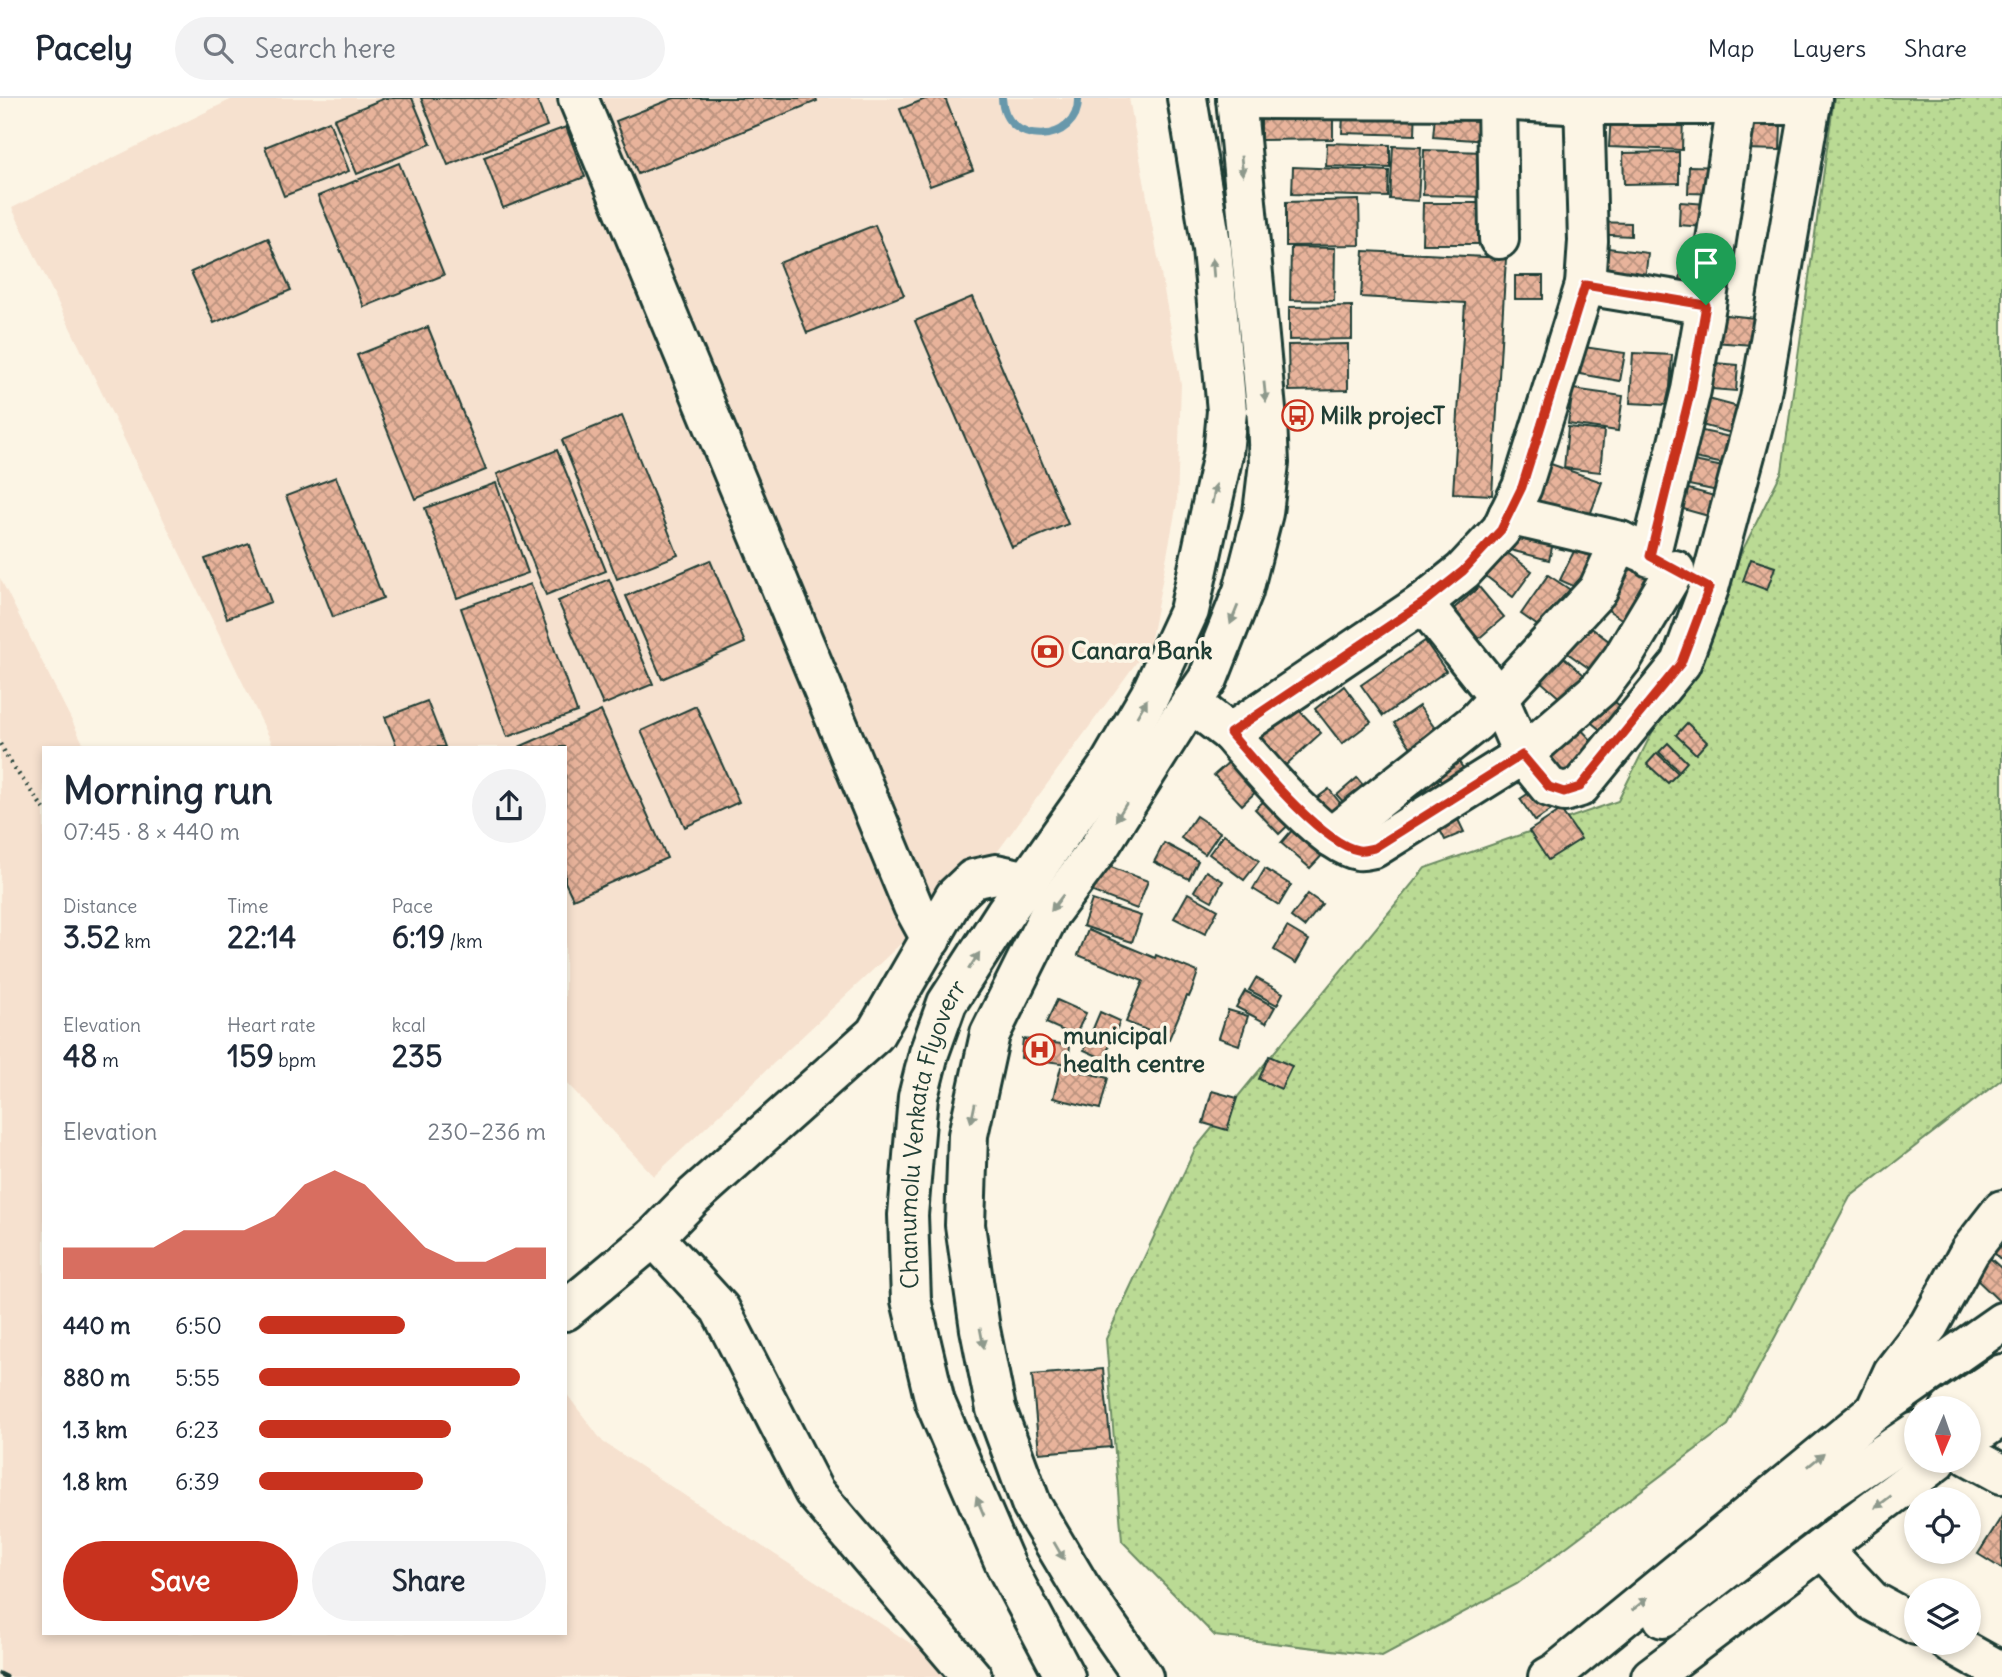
<!DOCTYPE html>
<meta charset="utf-8">
<style>
:root{--surface:#fff;--page:#f2f2f3;--text:#1f2937;--muted:#747a83;--line:#e0e1e3;--accent:#c8321e}
body{margin:0;font-family:Delius,sans-serif;background:var(--page);color:var(--text);height:100vh;display:flex;flex-direction:column;font-size:26px;white-space:nowrap}
*{box-sizing:border-box;margin:0}
p{font-size:23px;color:var(--muted)}
.icon{flex:none;width:38px;height:38px;fill:none;stroke:currentColor;stroke-width:2;stroke-linecap:round;stroke-linejoin:round}
.map{position:relative;flex:1;overflow:hidden}
.side{position:absolute;left:42px;top:648px;width:525px;height:889px;display:flex;flex-direction:column;background:var(--surface);border-radius:0px;box-shadow:0 4px 10px #0003}
.side>*{flex:none}
.needle{width:46px;rotate:182deg}
.buttons{position:absolute;left:1904px;top:1298px;display:grid;gap:14px}
.buttons a{display:grid;place-items:center;width:77px;height:77px;border-radius:50%;background:var(--surface);box-shadow:0 4px 10px #0003;font-size:35px}
.pin{position:absolute;display:grid;place-items:center;width:60px;height:60px;color:#fff;margin:-72px -30px;border-radius:50% 50% 50% 0;rotate:-45deg;box-shadow:0 0 7px #0007}
.pin .icon{rotate:45deg}
.round{display:grid;place-items:center;flex:none;width:74px;height:74px;border-radius:37px;background:var(--page)}
.headline{display:flex;align-items:center;justify-content:space-between;height:119px;padding:0 21px}
h1{font-size:38px;font-weight:800;line-height:52px}
.figures{display:grid;grid-template-columns:repeat(3,1fr);gap:10px;height:119px;padding:7px 21px}
.figures div{display:grid;align-content:center}
.figures b{font-size:30px;font-weight:800}
.figures small{font-size:19px;font-weight:400}
.figures p{font-size:19px}
.chart{height:196px;padding:14px 21px}
.chart p{display:flex;justify-content:space-between}
.chart svg{width:100%;height:126px;margin-top:7px;fill:var(--accent);opacity:.7}
.action{display:flex;gap:14px;margin-top:auto;padding:14px 21px}
.action a{flex:1;height:80px;border-radius:42px;background:var(--accent);color:#fff;font-size:28px;font-weight:800;line-height:80px;text-align:center}
.action a+a{background:var(--page);color:var(--text)}
ul{padding:0 21px;list-style:none;font-size:23px}
li{display:grid;grid-template-columns:112px 84px 1fr;align-items:center;height:52px}
li i{height:18px;border-radius:9px;background:var(--accent)}
header{display:flex;align-items:center;gap:42px;box-sizing:border-box;height:98px;padding:0 35px;background:var(--surface);border-bottom:2px solid var(--line)}
header strong{font-size:33px}
nav{display:flex;gap:38px;margin-inline-start:auto;font-size:24px}
.search{width:490px;height:63px;background:var(--page);display:flex;align-items:center;gap:18px;box-sizing:border-box;padding:0 24px;border-radius:38px;color:var(--muted);font-size:26px}
.map>svg:first-child{display:block}
</style>
<header>
<strong>Pacely</strong>
<div class="search"><svg class="icon" aria-label="search" viewBox="0 0 24 24"><circle cx="10" cy="10" r="6"/><path d="M15 15l6 6"/></svg>Search here</div>
<nav><a>Map</a><a>Layers</a><a>Share</a></nav>
</header>
<div class="map">
<svg width="2002" height="1579" viewBox="0 0 2002 1579">
<defs>
<pattern id="green-dots" width="8" height="8" patternUnits="userSpaceOnUse" patternTransform="scale(1.75)"><rect width="8" height="8" fill="#bada94"/><path d="M2 2h.1M6 6h.1" fill="none" stroke="#9fbc80" stroke-width="1.8" stroke-linecap="round"/></pattern>
<pattern id="building-cross-hatch" width="8" height="8" patternUnits="userSpaceOnUse" patternTransform="scale(1.75)"><rect width="8" height="8" fill="#e8b39b"/><path d="M0 0l8 8M0 8l8-8" fill="none" stroke="#bb937f"/></pattern>
</defs>
<rect width="100%" height="100%" fill="#fcf5e5"/>
<filter id="ink" filterUnits="userSpaceOnUse"><feTurbulence type="fractalNoise" baseFrequency=".0143" numOctaves="2"/><feDisplacementMap in="SourceGraphic" scale="14" xChannelSelector="R" yChannelSelector="G"/><feConvolveMatrix kernelMatrix="1 2 1 2 8 2 1 2 1" color-interpolation-filters="sRGB"/></filter>
<g filter="url(#ink)">
<!-- built -->
<g fill="#f6e1cf">
<path d="M234 0H1129L1181 286 1177 405 1150 546 995 757 654 1078 565 983V649H274L12 110Z"/>
<path d="M0 480 85 649H44V1535H565V1294L603 1344 962 1579H0Z"/>
</g>
<!-- green -->
<path fill="url(#green-dots)" stroke="#6c8c64" stroke-width="2" d="M1834 0H2002V981L1850 1099 1728 1327 1517 1486 1382 1558 1215 1538 1122 1443 1106 1241 1195 1051 1425 770 1618 703 1782 373Z"/>
<g fill="none" stroke-linecap="round" stroke-linejoin="round">
<!-- stream -->
<path stroke="#6898ab" stroke-width="8" d="M1002 0C1004 51 1080 47 1078 0"/>
</g>
<!-- building -->
<g fill="url(#building-cross-hatch)" stroke="#1f3d34" stroke-width="2">
<path d="M385 0H412L431 46 357 76 334 21Z"/>
<path d="M421 0H536L547 28 448 67Z"/>
<path d="M674 0H816L817 3 638 76 616 23Z"/>
<path d="M928 0H945L973 72 930 88 900 11Z"/>
<path d="M1344 3 1416 5 1415 37 1342 35Z"/>
<path d="M1436 7 1489 11 1487 43 1433 39Z"/>
<path d="M1333 9V41L1261 42V10Z"/>
<path d="M1611 16 1683 19 1682 52 1609 49Z"/>
<path d="M329 23 349 73 284 98 265 49Z"/>
<path d="M1745 25 1781 26 1780 52 1744 51Z"/>
<path d="M566 29 585 79 503 110 484 59Z"/>
<path d="M1327 45 1390 47V70L1326 68Z"/>
<path d="M1393 48 1421 49 1418 103 1390 101Z"/>
<path d="M1424 52 1484 54 1483 99 1423 97Z"/>
<path d="M1679 54V85L1624 86 1623 55Z"/>
<path d="M399 65 444 177 364 209 318 98Z"/>
<path d="M1689 68 1724 69 1723 96 1688 95Z"/>
<path d="M1293 69 1389 73 1388 99 1292 96Z"/>
<path d="M1359 102 1360 147 1286 148V104Z"/>
<path d="M1680 104 1720 107 1718 130 1679 127Z"/>
<path d="M1423 105H1482V146H1422Z"/>
<path d="M1592 124 1631 125V138L1591 136Z"/>
<path d="M875 127 904 197 807 235 779 165Z"/>
<path d="M268 140 291 192 214 225 191 174Z"/>
<path d="M1291 149 1335 150 1334 203 1290 202Z"/>
<path d="M1600 149 1648 155 1645 182 1597 176Z"/>
<path d="M1364 153 1506 160 1492 397 1453 395 1465 205 1361 199Z"/>
<path d="M1682 164 1708 166 1706 194 1679 192Z"/>
<rect x="1515" y="178" width="28" height="23"/>
<path d="M972 199 1068 426 1012 449 915 223Z"/>
<path d="M1352 208V241L1289 242V209Z"/>
<path d="M1717 216 1755 220 1752 247 1714 244Z"/>
<path d="M428 229 486 372 415 401 357 257Z"/>
<path d="M1348 246V292L1289 293 1288 247Z"/>
<path d="M1584 249 1625 255 1620 283 1580 276Z"/>
<path d="M1633 255 1672 257 1669 307 1630 305Z"/>
<path d="M1702 264 1738 267 1736 293 1700 290Z"/>
<path d="M1573 291 1623 298 1618 333 1568 326Z"/>
<path d="M1701 299 1742 310 1735 336 1694 325Z"/>
<path d="M622 318 678 457 617 481 562 342Z"/>
<path d="M1568 329 1604 333 1600 374 1564 370Z"/>
<path d="M1689 330 1730 339 1725 366 1684 358Z"/>
<path d="M557 352 606 473 546 497 497 376Z"/>
<path d="M1684 361 1723 369 1718 393 1679 385Z"/>
<path d="M1548 365 1602 384 1589 420 1536 402Z"/>
<path d="M336 379 383 500 333 519 286 398Z"/>
<path d="M496 385 528 475 457 500 425 410Z"/>
<path d="M1674 387 1725 401 1719 421 1669 407Z"/>
<path d="M1517 427 1555 437 1549 462 1510 452Z"/>
<path d="M249 445 271 504 227 520 205 461Z"/>
<path d="M1576 449 1596 458 1580 491 1560 482Z"/>
<path d="M1501 450 1532 473 1513 499 1482 475Z"/>
<path d="M1751 461 1775 469 1767 492 1743 483Z"/>
<path d="M710 462 745 545 662 581 626 498Z"/>
<path d="M1623 464 1660 489 1632 528 1596 504Z"/>
<path d="M1548 477 1581 499 1548 535 1521 516Z"/>
<path d="M609 481 653 586 603 607 558 503Z"/>
<path d="M531 486 577 614 507 639 461 510Z"/>
<path d="M1479 489 1504 519 1470 548 1445 518Z"/>
<path d="M1586 526 1613 546 1593 573 1566 554Z"/>
<path d="M1425 543 1446 573 1383 618 1361 587Z"/>
<path d="M1560 556 1591 583 1569 608 1539 582Z"/>
<path d="M1344 588 1371 624 1342 646 1315 611Z"/>
<path d="M1606 597 1629 615 1609 639 1587 621Z"/>
<path d="M427 603 445 649H397L385 619Z"/>
<path d="M696 608 739 704 685 729 641 633Z"/>
<path d="M1295 608 1321 635 1277 675 1251 648Z"/>
<path d="M1419 608 1439 636 1414 654 1394 625Z"/>
<path d="M601 613 667 760 573 801 565 784V649H519Z"/>
<path d="M1573 623 1600 651 1567 682 1540 654Z"/>
<path d="M1687 625 1707 644 1696 656 1676 637Z"/>
<path d="M1668 645 1687 664 1679 673 1659 654Z"/>
<path d="M1657 655 1678 675 1668 685 1647 666Z"/>
<path d="M1238 656 1265 685 1242 707 1214 677Z"/>
<path d="M1455 658 1465 673 1444 687 1434 672Z"/>
<path d="M1432 674 1447 696 1428 708 1414 686Z"/>
<path d="M1357 680 1373 699 1353 715 1337 697Z"/>
<path d="M1541 687 1556 709 1535 723 1520 701Z"/>
<path d="M1329 691 1348 715 1328 730 1309 706Z"/>
<path d="M1274 694 1297 719 1279 736 1255 711Z"/>
<path d="M1453 711 1464 734 1445 742 1434 720Z"/>
<path d="M1561 712 1581 741 1548 762 1529 733Z"/>
<path d="M1196 718 1220 734 1205 756 1181 740Z"/>
<path d="M1299 724 1329 750 1310 770 1281 745Z"/>
<path d="M1224 736 1259 763 1244 782 1209 756Z"/>
<path d="M1164 745 1198 763 1189 781 1154 764Z"/>
<path d="M1103 766 1148 783 1137 811 1093 794Z"/>
<path d="M1265 771 1291 787 1279 807 1253 791Z"/>
<path d="M1206 773 1223 783 1212 803 1194 793Z"/>
<path d="M1188 795 1218 812 1205 836 1174 820Z"/>
<path d="M1308 796 1322 806 1304 829 1291 819Z"/>
<path d="M1092 802 1141 818 1132 844 1083 828Z"/>
<path d="M1287 829 1309 842 1296 865 1274 852Z"/>
<path d="M1088 832 1155 860 1156 857 1198 874 1192 892 1189 899 1187 898 1169 941 1126 924 1143 883 1078 857Z"/>
<path d="M1256 880 1283 895 1277 907 1249 892Z"/>
<path d="M1245 893 1275 909 1266 925 1236 909Z"/>
<path d="M1057 902 1086 915 1075 938 1046 925Z"/>
<path d="M1228 912 1248 918 1239 947 1219 940Z"/>
<path d="M1100 914 1120 923 1104 961 1084 952Z"/>
<path d="M1023 941 1070 947 1068 966 1021 960Z"/>
<path d="M1269 958 1292 968 1281 991 1259 981Z"/>
<path d="M1061 969 1108 980 1100 1011 1053 1000Z"/>
<path d="M1212 993 1237 1000 1227 1032 1203 1025Z"/>
<path d="M2002 1130V1163L1985 1145Z"/>
<path d="M1990 1160 2002 1171V1206L1973 1178Z"/>
<path d="M1103 1271 1111 1349 1039 1355 1032 1277Z"/>
<path d="M2002 1418V1471L1978 1456Z"/>
</g>
<g fill="none" stroke-linecap="round" stroke-linejoin="round">
<defs>
<g id="minor">
<path d="M578 0 913 808 931 841"/>
<path d="M1497 0 1499 141"/>
<path d="M1236 1 1497 2 1584 7H1811"/>
<path d="M1585 187 1706 207"/>
<path d="M1508 417 1620 443 1641 453"/>
<path d="M1650 459 1691 292 1706 207 1738 0"/>
<path d="M1423 505 1498 599 1523 657 1549 689 1564 694 1580 689 1681 565 1709 490 1760 301 1812 0"/>
<path d="M1191 605 1230 635 1423 505 1463 473 1501 432 1522 389 1585 187 1588 143 1584 0"/>
<path d="M1230 635C1255 664 1322 746 1358 752 1363 753 1368 751 1374 750L1523 657 1600 590 1622 561 1675 472"/>
<path d="M1331 739 1476 624 1598 492 1620 443"/>
<path d="M654 1139 720 1211 814 1394 972 1579"/>
<path d="M565 1213 654 1139 694 1098 875 936 955 798 973 781 996 776 1028 783"/>
<path d="M1875 1313 1893 1274 1929 1227 1970 1153 2002 1112"/>
<path d="M1969 1358 2002 1376"/>
<path d="M1822 1450 1872 1503 1916 1527"/>
<path d="M1950 1545 2002 1574"/>
<path id="s1" d="M1065 1579 1005 1466 935 1304 911 1202 908 1117 918 999 929 955 947 905 1005 815 1108 669 1150 597 1189 513 1223 356 1227 313 1212 151 1187 0"/>
<path d="M1143 1579 1079 1487 1032 1408 996 1311 980 1231 965 1127 968 1037 990 936 1050 815 1098 751 1178 624 1208 581 1243 493 1263 415 1269 365 1267 322 1236 0"/>
</g>
<g id="major">
<path d="M1950 1311 2002 1276"/>
<path d="M1969 1341 2002 1318"/>
<path d="M1663 1520 1821 1398 1916 1334"/>
<path d="M1548 1579 1557 1574 1875 1313 2002 1224"/>
<path d="M1651 1579 1937 1363"/>
</g>
</defs>
<!-- minor casing -->
<use href="#minor" stroke="#1f3d34" stroke-width="44"/>
<!-- major casing -->
<use href="#major" stroke="#1f3d34" stroke-width="44"/>
<!-- path -->
<path stroke="#1f3d34" stroke-width="4.5" stroke-dasharray="2 5" stroke-linecap="butt" d="M0 646 12 667 44 711"/>
<!-- minor -->
<use href="#minor" stroke="#fcf5e5" stroke-width="38"/>
<!-- major -->
<use href="#major" stroke="#fcf5e5" stroke-width="38"/>
<!-- rail -->
<path stroke="#1f3d34" stroke-width="5" d="M0 1576 6 1579"/>
</g>
<!-- one-way arrows -->
<defs><path id="oneway-solid" d="M-6-.8H1V-3.2L6.5 0L1 3.2V.8H-6Z" transform="scale(1.75)"/></defs>
<g fill="#8e998c">
<use href="#oneway-solid" transform="translate(1242 68) rotate(84)"/>
<use href="#oneway-solid" transform="translate(1213 170) rotate(-95)"/>
<use href="#oneway-solid" transform="translate(1265 294) rotate(84)"/>
<use href="#oneway-solid" transform="translate(1214 396) rotate(-78)"/>
<use href="#oneway-solid" transform="translate(1234 517) rotate(112)"/>
<use href="#oneway-solid" transform="translate(1142 610) rotate(-60)"/>
<use href="#oneway-solid" transform="translate(1121 714) rotate(122)"/>
<use href="#oneway-solid" transform="translate(1057 805) rotate(127)"/>
<use href="#oneway-solid" transform="translate(974 863) rotate(-57)"/>
<use href="#oneway-solid" transform="translate(973 1015) rotate(102)"/>
<use href="#oneway-solid" transform="translate(982 1240) rotate(79)"/>
<use href="#oneway-solid" transform="translate(1816 1362) rotate(-39)"/>
<use href="#oneway-solid" transform="translate(1883 1404) rotate(143)"/>
<use href="#oneway-solid" transform="translate(980 1408) rotate(-113)"/>
<use href="#oneway-solid" transform="translate(1059 1453) rotate(60)"/>
<use href="#oneway-solid" transform="translate(1640 1506) rotate(-39)"/>
</g>
</g>
<g fill="none" stroke-linecap="round" stroke-linejoin="round" filter="url(#ink)">
<defs>
<path id="route" d="M1585 187 1706 207 1691 292 1650 458 1709 490 1681 565 1580 689 1564 694 1549 689 1522 657 1374 750C1369 751 1363 753 1358 752 1322 746 1255 664 1230 635L1423 505 1463 473 1501 432 1522 389Z"/>
</defs>
<!-- route casing -->
<use href="#route" stroke="#fff" stroke-width="14"/>
<!-- route -->
<use href="#route" stroke="#c8321e" stroke-width="9"/>
</g>
<!-- icons -->
<defs>
<symbol id="bus-ring" viewBox="-11 -11 22 22"><circle r="9.5" fill="#fcf5e5" stroke="#c8321e" stroke-width="1.5"/><path d="M-5-6H5V4H4V6H2V4H-2V6H-4V4H-5ZM-3.5-4V0h7V-4ZM-3.5 1.2v1.5H-2V1.2ZM2 1.2v1.5H3.5V1.2Z" fill="#c8321e"/></symbol>
<symbol id="bank-ring" viewBox="-11 -11 22 22"><circle r="9.5" fill="#fcf5e5" stroke="#c8321e" stroke-width="1.5"/><path d="M-6-4H6V4H-6ZM0-2.3a2.3 2.3 0 1 0 0 4.6a2.3 2.3 0 1 0 0-4.6Z" fill="#c8321e"/></symbol>
<symbol id="hospital-ring" viewBox="-11 -11 22 22"><circle r="9.5" fill="#fcf5e5" stroke="#c8321e" stroke-width="1.5"/><path d="M-5-5h3v3.5h4V-5h3V5h-3V1.5h-4V5h-3Z" fill="#c8321e"/></symbol>
</defs>
<g fill-rule="evenodd">
<use href="#bus-ring" x="1280" y="300" width="35" height="35"/>
<use href="#bank-ring" x="1030" y="536" width="35" height="35"/>
<use href="#hospital-ring" x="1022" y="934" width="35" height="35"/>
</g>
<g text-anchor="middle" stroke-width="7" stroke-linejoin="round" paint-order="stroke">
<!-- poi labels -->
<g font-size="24" font-weight="bold" fill="#1f3d34" stroke="#fcf5e5" text-anchor="start">
<text x="1320" y="326">Milk projecT</text>
<text x="1071" y="561">Canara Bank</text>
<text x="1063" y="946">municipal<tspan x="1063" dy="28">health centre</tspan></text>
</g>
<!-- street labels -->
<g font-size="24" fill="#1f3d34" stroke="#fcf5e5">
<text dy="8" stroke="none"><textPath href="#s1" startOffset="578">Chanumolu Venkata Flyoverr</textPath></text>
</g>
</g>
</svg>
<div class="buttons">
<a><svg class="needle" viewBox="-14 -14 28 28"><path d="M0-13l5 13h-10z" fill="#e53935"/><path d="M0 13l5-13h-10z" fill="#747a83"/></svg></a>
<a><svg class="icon" aria-label="locate" viewBox="0 0 24 24"><circle cx="12" cy="12" r="6"/><path d="M12 2v4M12 18v4M2 12h4M18 12h4"/></svg></a>
<a><svg class="icon" aria-label="layers" viewBox="0 0 24 24"><path d="M12 4l9 5-9 5-9-5zM3 14l9 5 9-5"/></svg></a>
</div>
<div class="pin" style="left:1706px;top:207px;background:#1e9e55"><svg class="icon" aria-label="arrive" viewBox="0 0 24 24"><path d="M6 21V4h12l-3 4 3 4H6"/></svg></div>
<section class="side">
<div class="headline"><div><h1>Morning run</h1><p>07:45 · 8 × 440 m</p></div><a class="round"><svg class="icon" aria-label="share" viewBox="0 0 24 24"><path d="M12 15V3M7 8l5-5 5 5M5 13v7h14v-7"/></svg></a></div>
<div class="figures">
<div><p>Distance</p><b>3.52<small> km</small></b></div>
<div><p>Time</p><b>22:14</b></div>
<div><p>Pace</p><b>6:19<small> /km</small></b></div>
</div>
<div class="figures">
<div><p>Elevation</p><b>48<small> m</small></b></div>
<div><p>Heart rate</p><b>159<small> bpm</small></b></div>
<div><p>kcal</p><b>235</b></div>
</div>
<div class="chart"><p><span>Elevation</span>230–236 m</p>
<svg viewBox="0 0 160 44" preserveAspectRatio="none"><path d="M0 44V33L10 33L20 33L30 33L40 27L50 27L60 27L70 22L80 11L90 6L100 11L110 22L120 33L130 38L140 38L150 33L160 33V44z"/></svg>
</div>
<ul>
<li><b>440 m</b>6:50<i style="width:51%"></i></li>
<li><b>880 m</b>5:55<i style="width:91%"></i></li>
<li><b>1.3 km</b>6:23<i style="width:67%"></i></li>
<li><b>1.8 km</b>6:39<i style="width:57%"></i></li>
</ul>
<div class="action"><a>Save</a><a>Share</a></div>
</section>
</div>
